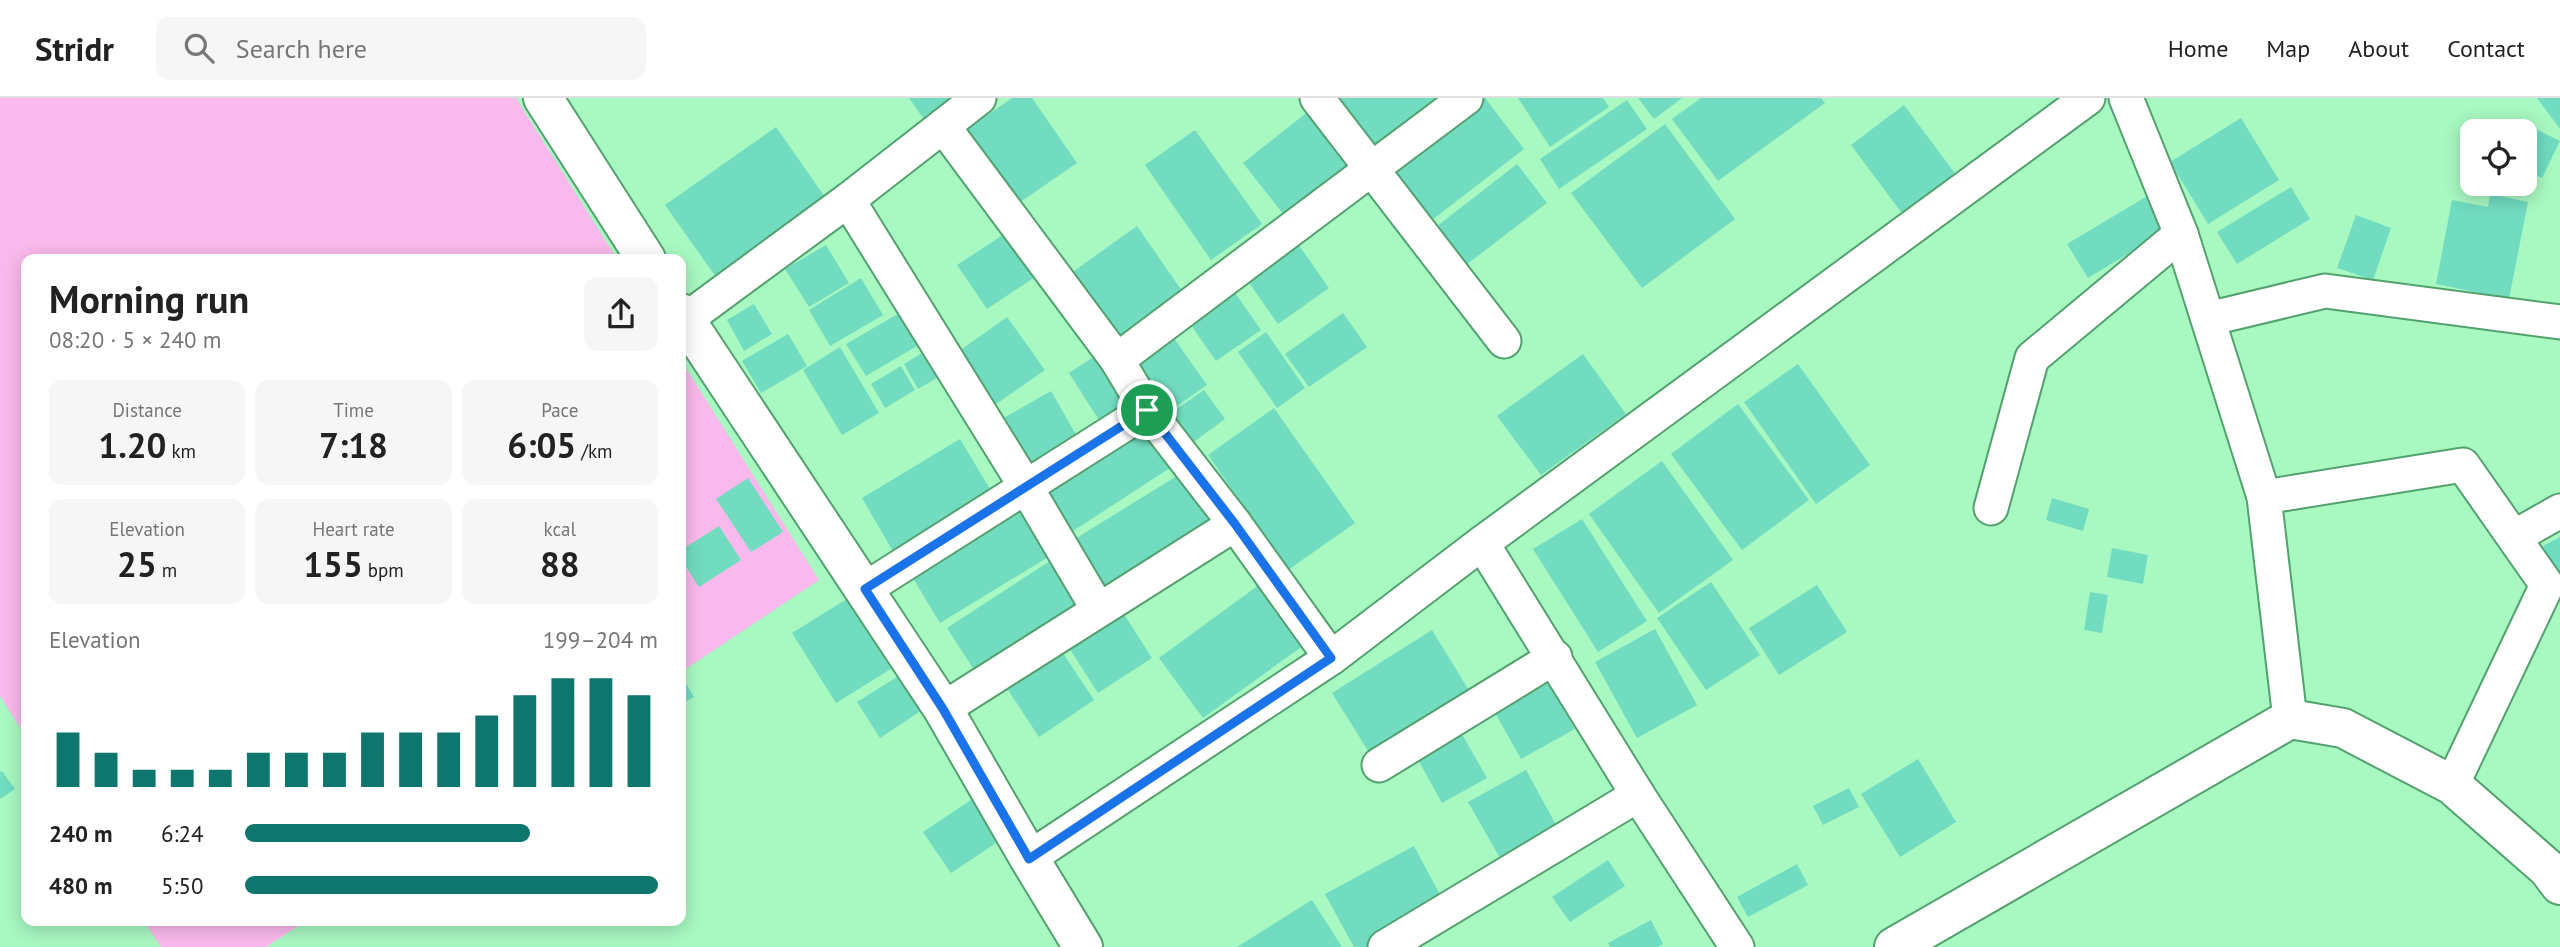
<!DOCTYPE html>
<meta charset="utf-8">
<style>
:root{--surface:#fff;--page:#f6f6f6;--text:#222;--muted:#767676;--line:#e0e0e0;--accent:#0f766e}
body{margin:0;font-family:"PT Sans",sans-serif;background:var(--page);color:var(--text);height:100vh;display:flex;flex-direction:column;font-size:26px;white-space:nowrap}
*{box-sizing:border-box;margin:0}
p{font-size:23px;color:var(--muted)}
.icon{flex:none;width:38px;height:38px;fill:none;stroke:currentColor;stroke-width:2;stroke-linecap:round;stroke-linejoin:round}
.map{position:relative;flex:1;overflow:hidden}
.side{position:absolute;left:21px;top:156px;width:665px;height:672px;display:flex;flex-direction:column;background:var(--surface);border-radius:14px;box-shadow:0 4px 18px #0003}
.side>*{flex:none}
.fabs{position:absolute;left:2460px;top:21px;display:grid;gap:14px}
.fabs a{display:grid;place-items:center;width:77px;height:77px;border-radius:14px;background:var(--surface);box-shadow:0 4px 18px #0003;font-size:35px}
.pin{position:absolute;display:grid;place-items:center;width:60px;height:60px;color:#fff;margin:-30px;border:4px solid #fff;border-radius:50%;box-shadow:0 2px 7px #0007}
.round{display:grid;place-items:center;flex:none;width:74px;height:74px;border-radius:14px;background:var(--page)}
.overview{display:flex;align-items:center;justify-content:space-between;height:119px;padding:0 28px}
h1{font-size:38px;font-weight:800;line-height:52px}
.stats{display:grid;grid-template-columns:repeat(3,1fr);gap:10px;height:119px;padding:7px 28px}
.stats div{display:grid;align-content:center;border-radius:14px;background:var(--page);text-align:center}
.stats b{font-size:35px;font-weight:800}
.stats small{font-size:19px;font-weight:400}
.stats p{font-size:19px}
.chart{height:196px;padding:14px 28px}
.chart p{display:flex;justify-content:space-between}
.chart svg{width:100%;height:126px;margin-top:7px;stroke:var(--accent);stroke-width:6}
ul{padding:0 28px;list-style:none;font-size:23px}
li{display:grid;grid-template-columns:112px 84px 1fr;align-items:center;height:52px}
li i{height:18px;border-radius:9px;background:var(--accent)}
header{display:flex;align-items:center;gap:42px;box-sizing:border-box;height:98px;padding:0 35px;background:var(--surface);border-bottom:2px solid var(--line)}
header strong{font-size:33px}
nav{display:flex;gap:38px;margin-inline-start:auto;font-size:24px}
.search{width:490px;height:63px;background:var(--page);display:flex;align-items:center;gap:18px;box-sizing:border-box;padding:0 24px;border-radius:14px;color:var(--muted);font-size:26px}
.map>svg:first-child{display:block}
</style>
<header>
<strong>Stridr</strong>
<div class="search"><svg class="icon" aria-label="search" viewBox="0 0 24 24"><circle cx="10" cy="10" r="6"/><path d="M15 15l6 6"/></svg>Search here</div>
<nav><a>Home</a><a>Map</a><a>About</a><a>Contact</a></nav>
</header>
<div class="map">
<svg width="2560" height="849" viewBox="0 0 2560 849">
<rect width="100%" height="100%" fill="#a8f8c2"/>
<!-- green -->
<g fill="#fab9ec">
<path d="M0 0H516L617 161H26V639L0 598Z"/>
<path d="M681 262 819 482 681 574Z"/>
<path d="M144 823H306L266 849H161Z"/>
</g>
<!-- building -->
<g fill="#71dcc0">
<path d="M909 0H952L923 20Z"/>
<path d="M1012 0H1032L1077 65 1010 111 958 37Z"/>
<path d="M1325 0H1446L1365 57Z"/>
<path d="M1479 0H1485L1524 51 1423 129 1381 74Z"/>
<path d="M1518 0H1603L1609 9 1550 49Z"/>
<path d="M1638 0H1682L1654 21Z"/>
<path d="M1701 0H1821L1825 5 1718 83 1672 21Z"/>
<path d="M2537 0H2560V31Z"/>
<path d="M1627 2 1647 31 1559 91 1540 61Z"/>
<path d="M1904 7 1957 78 1904 118 1851 47Z"/>
<path d="M1315 8 1360 65 1288 122 1243 65Z"/>
<path d="M2241 20 2279 82 2208 126 2170 64Z"/>
<path d="M1665 26 1735 121 1642 190 1571 95Z"/>
<path d="M776 29 827 102 716 179 665 107Z"/>
<path d="M2536 31 2560 43 2542 80 2525 72V53Z"/>
<path d="M1195 32 1262 126 1211 162 1145 67Z"/>
<path d="M1517 66 1547 105 1462 170 1432 132Z"/>
<path d="M2291 89 2310 121 2237 166 2217 134Z"/>
<path d="M2154 94 2174 128 2088 180 2067 146Z"/>
<path d="M2490 96 2528 104 2509 201 2436 186 2452 102 2488 109Z"/>
<path d="M2356 117 2391 130 2373 182 2337 170Z"/>
<path d="M1137 128 1187 200 1116 248 1067 178Z"/>
<path d="M1012 131 1041 175 987 211 957 167Z"/>
<path d="M1298 146 1329 190 1278 226 1247 182Z"/>
<path d="M826 147 849 185 809 209 785 171Z"/>
<path d="M861 180 883 217 830 248 809 212Z"/>
<path d="M1231 189 1261 232 1216 263 1186 220Z"/>
<path d="M754 206 772 236 744 253 727 222Z"/>
<path d="M903 213 922 245 866 278 846 246Z"/>
<path d="M1343 215 1367 249 1309 289 1285 256Z"/>
<path d="M1007 219 1045 272 992 309 955 256Z"/>
<path d="M1266 234 1305 290 1277 310 1238 254Z"/>
<path d="M788 236 807 268 761 295 742 263Z"/>
<path d="M1171 236 1207 287 1160 320 1124 270Z"/>
<path d="M935 247 950 272 918 291 904 266Z"/>
<path d="M840 249 879 315 842 337 803 272Z"/>
<path d="M1103 253 1138 309 1104 330 1069 275Z"/>
<path d="M1583 256 1626 316 1541 377 1497 318Z"/>
<path d="M1798 266 1870 367 1816 406 1744 304Z"/>
<path d="M901 268 915 292 885 310 871 286Z"/>
<path d="M1204 292 1225 321 1184 351 1162 321Z"/>
<path d="M1051 293 1082 347 1033 375 1002 321Z"/>
<path d="M1738 306 1809 402 1742 452 1671 356Z"/>
<path d="M1274 310 1355 425 1288 472 1208 357Z"/>
<path d="M1149 325 1176 366 1070 435 1043 394Z"/>
<path d="M960 341 993 396 894 455 862 400Z"/>
<path d="M1662 363 1733 462 1659 515 1589 416Z"/>
<path d="M1180 376 1209 423 1096 493 1067 446Z"/>
<path d="M748 380 783 434 751 454 716 401Z"/>
<path d="M2052 400 2089 411 2083 433 2046 422Z"/>
<path d="M1022 410 1050 458 940 525 911 477Z"/>
<path d="M1582 421 1647 523 1598 554 1533 451Z"/>
<path d="M719 428 741 462 699 489 681 461V452Z"/>
<path d="M2560 439V480L2543 448Z"/>
<path d="M2112 450 2148 457 2143 486 2107 479Z"/>
<path d="M1056 459 1091 513 982 584 947 530Z"/>
<path d="M1267 481 1311 542 1203 620 1159 560Z"/>
<path d="M1711 484 1760 557 1706 592 1657 520Z"/>
<path d="M1817 487 1847 534 1779 577 1749 530Z"/>
<path d="M2090 494 2108 497 2102 535 2084 532Z"/>
<path d="M850 499 894 569 836 605 792 535Z"/>
<path d="M1118 507 1152 560 1098 595 1064 542Z"/>
<path d="M1655 531 1697 607 1637 640 1595 564Z"/>
<path d="M1432 532 1470 594 1370 656 1332 595Z"/>
<path d="M1063 555 1094 602 1039 639 1008 592Z"/>
<path d="M1543 574 1575 631 1521 661 1489 604Z"/>
<path d="M681 577 694 599 681 606Z"/>
<path d="M900 577 922 612 880 640 857 604Z"/>
<path d="M1459 631 1487 680 1442 705 1415 656Z"/>
<path d="M1918 661 1956 724 1900 759 1861 696Z"/>
<path d="M1526 672 1561 736 1504 767 1468 704Z"/>
<path d="M2 673 15 691 0 701V674Z"/>
<path d="M1849 690 1859 709 1823 727 1813 708Z"/>
<path d="M974 700 1002 741 951 775 923 734Z"/>
<path d="M1414 748 1445 806 1367 849H1354L1325 796Z"/>
<path d="M1608 762 1625 788 1570 824 1552 799Z"/>
<path d="M1797 766 1808 787 1748 819 1737 799Z"/>
<path d="M1312 802 1342 849H1237Z"/>
<path d="M1651 822 1663 846 1658 849H1610L1608 845Z"/>
</g>
<g fill="none" stroke-linecap="round" stroke-linejoin="round">
<defs>
<g id="street">
<path d="M1317 0 1504 243"/>
<path d="M2126 0 2181 136 2264 399 2290 621"/>
<path d="M943 28 1117 262 1147 312 1235 426 1331 560"/>
<path d="M848 102 1026 389 1098 511"/>
<path d="M2208 221 2325 193 2560 224"/>
<path d="M685 222 848 102 979 0"/>
<path d="M1117 262 1466 0"/>
<path d="M2264 399 2463 367 2547 487 2452 687"/>
<path d="M1991 410 2032 260 2181 136"/>
<path d="M2514 439 2560 413"/>
<path d="M1482 445 1638 697 1737 849"/>
<path d="M865 491 1147 312"/>
<path d="M943 611 1235 426"/>
<path d="M1379 667 1555 559"/>
<path d="M1029 760 1331 560 1482 445 2088 0"/>
<path d="M1385 849 1638 697"/>
</g>
<g id="secondary">
<path d="M543 0 646 161"/>
<path d="M681 215 943 611 1029 760 1083 849"/>
<path d="M1894 849 2290 621 2343 630 2452 687 2548 771 2560 787"/>
</g>
</defs>
<!-- street casing -->
<use href="#street" stroke="#53a16f" stroke-width="37"/>
<!-- secondary casing -->
<use href="#secondary" stroke="#53a16f" stroke-width="42"/>
<!-- street -->
<use href="#street" stroke="#fff" stroke-width="33"/>
<!-- secondary -->
<use href="#secondary" stroke="#fff" stroke-width="38"/>
</g>
<g fill="none" stroke-linecap="round" stroke-linejoin="round">
<defs>
<path id="route" d="M1147 312 1235 426 1331 560 1029 761 943 611 865 491Z"/>
</defs>
<!-- route casing -->
<use href="#route" stroke="#fff" stroke-width="14"/>
<!-- route -->
<use href="#route" stroke="#1a73e8" stroke-width="9"/>
</g>
</svg>
<div class="fabs">
<a><svg class="icon" aria-label="locate" viewBox="0 0 24 24"><circle cx="12" cy="12" r="6"/><path d="M12 2v4M12 18v4M2 12h4M18 12h4"/></svg></a>
</div>
<div class="pin" style="left:1147px;top:312px;background:#1e9e55"><svg class="icon" aria-label="arrive" viewBox="0 0 24 24"><path d="M6 21V4h12l-3 4 3 4H6"/></svg></div>
<section class="side">
<div class="overview"><div><h1>Morning run</h1><p>08:20 · 5 × 240 m</p></div><a class="round"><svg class="icon" aria-label="share" viewBox="0 0 24 24"><path d="M12 15V3M7 8l5-5 5 5M5 13v7h14v-7"/></svg></a></div>
<div class="stats">
<div><p>Distance</p><b>1.20<small> km</small></b></div>
<div><p>Time</p><b>7:18</b></div>
<div><p>Pace</p><b>6:05<small> /km</small></b></div>
</div>
<div class="stats">
<div><p>Elevation</p><b>25<small> m</small></b></div>
<div><p>Heart rate</p><b>155<small> bpm</small></b></div>
<div><p>kcal</p><b>88</b></div>
</div>
<div class="chart"><p><span>Elevation</span>199–204 m</p>
<svg viewBox="0 0 160 44" preserveAspectRatio="none"><path d="M5 44V25M15 44V32M25 44V38M35 44V38M45 44V38M55 44V32M65 44V32M75 44V32M85 44V25M95 44V25M105 44V25M115 44V19M125 44V12M135 44V6M145 44V6M155 44V12"/></svg>
</div>
<ul>
<li><b>240 m</b>6:24<i style="width:69%"></i></li>
<li><b>480 m</b>5:50<i style="width:100%"></i></li>
</ul>
</section>
</div>
